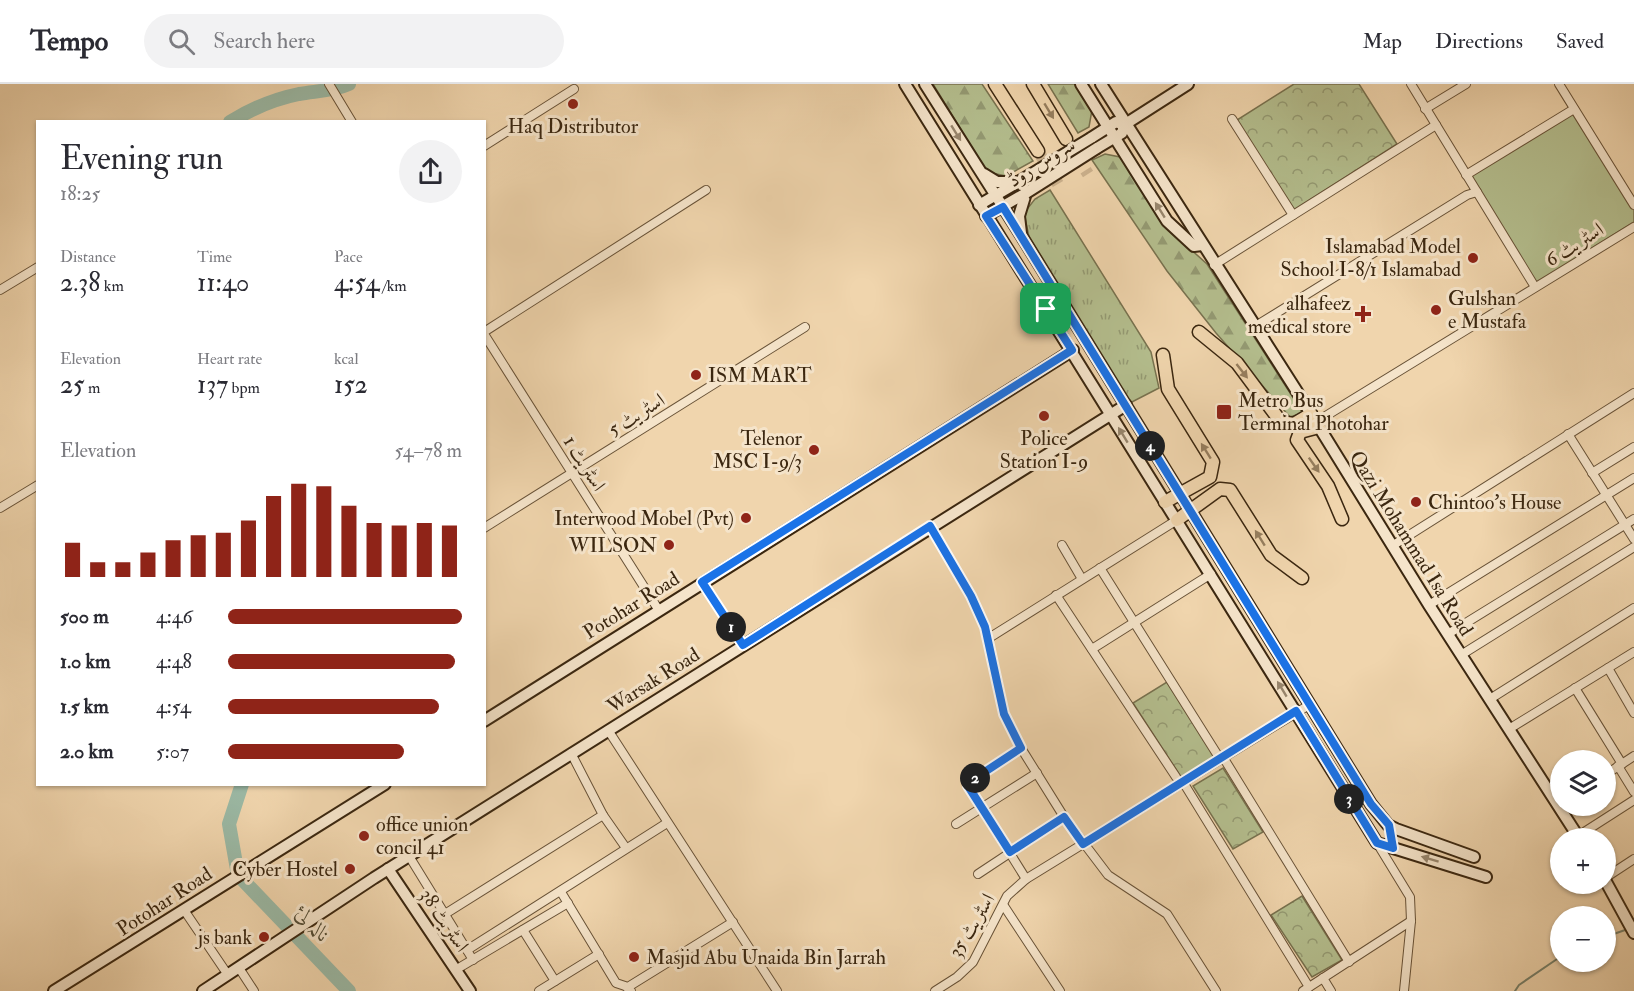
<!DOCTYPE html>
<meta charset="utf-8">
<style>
:root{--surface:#fff;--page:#f2f2f3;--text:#2b2b33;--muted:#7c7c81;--line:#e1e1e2;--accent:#8f2418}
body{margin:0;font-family:"IM FELL Double Pica",Amiri,serif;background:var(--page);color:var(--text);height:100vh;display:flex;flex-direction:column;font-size:22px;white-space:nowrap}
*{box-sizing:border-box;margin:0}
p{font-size:20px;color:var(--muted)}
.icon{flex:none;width:33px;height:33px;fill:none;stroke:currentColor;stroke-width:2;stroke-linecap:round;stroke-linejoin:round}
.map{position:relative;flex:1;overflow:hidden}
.sheet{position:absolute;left:36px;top:36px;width:450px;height:666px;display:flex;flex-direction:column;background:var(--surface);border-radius:0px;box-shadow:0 2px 4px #0004}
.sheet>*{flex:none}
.buttons{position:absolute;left:1550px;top:666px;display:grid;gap:12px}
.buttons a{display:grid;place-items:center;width:66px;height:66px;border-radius:50%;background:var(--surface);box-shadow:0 2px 4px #0004;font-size:30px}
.pin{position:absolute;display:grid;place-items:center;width:51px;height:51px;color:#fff;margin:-26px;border-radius:12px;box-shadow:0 3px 9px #0006}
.km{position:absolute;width:30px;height:30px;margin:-15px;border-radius:50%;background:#222;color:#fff;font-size:16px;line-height:30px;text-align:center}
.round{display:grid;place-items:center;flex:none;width:63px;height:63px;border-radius:32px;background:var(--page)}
.summary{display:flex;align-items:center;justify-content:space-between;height:102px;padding:0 24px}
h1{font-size:33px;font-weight:600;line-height:45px}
.stats{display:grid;grid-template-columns:repeat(3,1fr);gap:9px;height:102px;padding:6px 24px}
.stats div{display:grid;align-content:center}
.stats b{font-size:26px;font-weight:600}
.stats small{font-size:16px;font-weight:400}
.stats p{font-size:16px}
.chart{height:168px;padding:12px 24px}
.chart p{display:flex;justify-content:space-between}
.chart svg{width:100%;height:108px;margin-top:6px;stroke:var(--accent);stroke-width:6}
ul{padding:0 24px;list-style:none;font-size:20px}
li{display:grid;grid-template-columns:96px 72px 1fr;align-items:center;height:45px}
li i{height:15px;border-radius:8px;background:var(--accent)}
header{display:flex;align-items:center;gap:36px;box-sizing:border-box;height:84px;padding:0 30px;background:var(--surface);border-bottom:2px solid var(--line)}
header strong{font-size:28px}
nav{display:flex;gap:33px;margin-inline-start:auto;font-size:21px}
.search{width:420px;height:54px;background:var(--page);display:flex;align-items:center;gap:15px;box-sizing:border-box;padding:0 21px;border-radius:33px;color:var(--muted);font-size:22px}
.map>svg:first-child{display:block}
</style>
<header>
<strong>Tempo</strong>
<div class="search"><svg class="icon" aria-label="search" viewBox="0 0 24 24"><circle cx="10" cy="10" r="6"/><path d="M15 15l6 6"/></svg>Search here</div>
<nav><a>Map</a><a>Directions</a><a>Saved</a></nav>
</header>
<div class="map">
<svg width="1634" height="907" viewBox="0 0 1634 907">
<defs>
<pattern id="grass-tufts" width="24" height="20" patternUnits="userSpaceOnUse" patternTransform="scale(1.5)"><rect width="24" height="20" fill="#b4be8e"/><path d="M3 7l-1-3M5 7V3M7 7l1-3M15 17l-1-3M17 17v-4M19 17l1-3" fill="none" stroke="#949a73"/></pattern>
<pattern id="forest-firs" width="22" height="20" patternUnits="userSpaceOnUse" patternTransform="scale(1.5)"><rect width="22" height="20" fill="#b4be8e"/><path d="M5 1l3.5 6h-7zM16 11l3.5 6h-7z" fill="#949a73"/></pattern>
<pattern id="park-crowns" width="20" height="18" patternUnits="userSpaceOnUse" patternTransform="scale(1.5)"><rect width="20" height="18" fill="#b4be8e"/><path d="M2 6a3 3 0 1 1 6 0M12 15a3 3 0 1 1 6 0" fill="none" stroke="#949a73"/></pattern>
</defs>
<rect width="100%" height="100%" fill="#f0d5ad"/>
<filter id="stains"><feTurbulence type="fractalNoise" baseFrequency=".00333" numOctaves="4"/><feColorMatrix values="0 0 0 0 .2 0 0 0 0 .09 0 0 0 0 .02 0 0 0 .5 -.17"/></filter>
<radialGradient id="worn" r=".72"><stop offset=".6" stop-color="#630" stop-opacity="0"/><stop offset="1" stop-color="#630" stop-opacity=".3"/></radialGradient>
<!-- grass -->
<path fill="url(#grass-tufts)" stroke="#78724f" stroke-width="1.5" d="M1050 106 1151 268 1159 304 1130 319 1029 153 1024 129 1035 115Z"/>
<!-- forest -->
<g fill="url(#forest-firs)" stroke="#78724f" stroke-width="1.5">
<path d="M933 0H982L1033 77 1006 92 987 88Z"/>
<path d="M1048 0H1078L1092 26 1089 43 1078 49Z"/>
<path d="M1105 70 1120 73 1167 144 1207 180 1303 329 1290 333 1216 249 1167 187 1092 76Z"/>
</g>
<!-- park -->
<g fill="url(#park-crowns)" stroke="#78724f" stroke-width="1.5">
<path d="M1294 0H1359L1397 60 1293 127 1237 36Z"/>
<path d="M1167 598 1215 673 1181 693 1133 619Z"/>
<path d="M1223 684 1263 748 1233 765 1193 702Z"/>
<path d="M1302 812 1342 876 1312 893 1271 831Z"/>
</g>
<!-- pitch -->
<path fill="#b4be8e" stroke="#78724f" stroke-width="1.5" d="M1574 25 1634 122V138L1535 200 1466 91Z"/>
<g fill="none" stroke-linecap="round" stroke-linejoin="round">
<!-- stream -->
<g stroke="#757f69" stroke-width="2">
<path d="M1605 853 1628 845"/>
<path d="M1515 907 1519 901 1560 873"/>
</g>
<!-- river -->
<g stroke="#9bb9a5" stroke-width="14">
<path d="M230 38C251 25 274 15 299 10 316 7 334 7 349 0"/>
<path d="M242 700 229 740 238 791 349 907"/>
</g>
<!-- primary-tunnel -->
<g stroke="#ccb28e" stroke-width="12" stroke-dasharray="12 6" stroke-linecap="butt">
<path d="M1066 56 1088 90"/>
<path d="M1038 67 1058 100"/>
</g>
<defs>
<g id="street">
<path d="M329 0 352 38"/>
<path d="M1411 0 1535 203"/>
<path d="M1559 0 1634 121"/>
<path d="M1425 25 1466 0"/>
<path d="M1232 35 1293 131"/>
<path d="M484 62 574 5"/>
<path d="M1466 91 1574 25"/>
<path d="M1214 181 1436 41"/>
<path d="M0 206 38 183"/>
<path d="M1254 243 1467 111 1477 108"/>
<path d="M484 248 706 106"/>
<path d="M484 250 658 525"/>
<path d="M1316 338 1634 143"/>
<path d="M1568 350 1634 455"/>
<path d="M1592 389 1634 363"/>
<path d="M0 424 38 401"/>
<path d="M930 442 971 512 985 543 1004 630 1021 664 1064 733 1108 791 1167 830 1216 907"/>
<path d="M484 444 805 243"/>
<path d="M1062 461 1082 495"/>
<path d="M1392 462 1634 309"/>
<path d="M1100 484 1220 675"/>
<path d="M702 498 743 561"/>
<path d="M1056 511 1176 693"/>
<path d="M1429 521 1634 394"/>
<path d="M1448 550 1634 435"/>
<path d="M989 554 1177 436"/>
<path d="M1092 565 1211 490"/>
<path d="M1461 571 1634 463"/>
<path d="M1608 584 1634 629"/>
<path d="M1575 604 1622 680"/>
<path d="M1490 615 1634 524"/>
<path d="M1509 645 1634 568"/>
<path d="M608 646 777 907"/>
<path d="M1021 664 971 697 968 702 1026 795"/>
<path d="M571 669 603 731 626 764"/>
<path d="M1223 673 1349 878"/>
<path d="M1618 682 1634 708"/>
<path d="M1605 691 1634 672"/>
<path d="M1183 698 1309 903"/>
<path d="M956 740 1037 689"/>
<path d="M1578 752 1634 716"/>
<path d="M1377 759 1410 813 1411 837 1404 907"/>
<path d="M409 772 473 876"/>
<path d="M978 790 1064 733"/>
<path d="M1605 794 1634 775"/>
<path d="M561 808 616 899 625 902 631 907"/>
<path d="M1004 822 1060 907"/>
<path d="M184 826 228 891"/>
<path d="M445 830 603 731"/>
<path d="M523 846 555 897"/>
<path d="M467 866 667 739"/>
<path d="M239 884 254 907"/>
<path d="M457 885 568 819"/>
<path d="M1323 894 1331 907"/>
<path d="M628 903 733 838"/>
<path d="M539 907 599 870"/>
<path d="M935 907 957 893 973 878 1007 812 1026 795 1309 621"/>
<path d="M1303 907 1411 837"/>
</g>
<g id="secondary">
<path d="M905 0 1377 759 1486 793"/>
<path d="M925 0 1024 156 1371 720 1388 741 1396 745 1474 773"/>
<path d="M1081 0 1167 137 1194 162 1202 161"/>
<path d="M1101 0 1303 317 1429 521 1579 754"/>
<path d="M1124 41 1188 0"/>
<path d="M1091 54 1116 38 1124 41"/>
<path d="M1097 64 1122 49 1124 41"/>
<path d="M984 90 997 98H1017"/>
<path d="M979 121 1020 97"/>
<path d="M986 132 1026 109"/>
<path d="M1021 149 1019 132 1026 109"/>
<path d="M484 637 1073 266"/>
<path d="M388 785 470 907"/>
<path d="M1605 796 1634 849"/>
<path d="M54 907 385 700"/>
<path d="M203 907 374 794 1126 321"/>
</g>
<g id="primary">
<path d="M995 0 1038 67"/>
<path d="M1033 0 1066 55"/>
<path d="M1199 248 1237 279 1281 338 1294 340 1311 330"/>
<path d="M1163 271 1168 305 1213 378 1210 393 1165 418"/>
<path d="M1319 343 1300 348 1297 356 1328 402 1342 435"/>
<path d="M1177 436 1220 405 1230 406 1271 471 1302 494"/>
</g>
</defs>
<!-- street casing -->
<use href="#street" stroke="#685237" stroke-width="10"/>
<!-- secondary casing -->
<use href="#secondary" stroke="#3b2710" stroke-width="14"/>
<!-- primary casing -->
<use href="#primary" stroke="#3b2710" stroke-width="15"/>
<!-- street -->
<use href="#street" stroke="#f5e4ca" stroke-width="8"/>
<!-- secondary -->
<use href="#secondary" stroke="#f5e4ca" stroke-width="10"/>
<!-- primary -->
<use href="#primary" stroke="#f0d5ad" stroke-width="12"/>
<defs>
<g id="secondary-bridge">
<path d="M1020 97 1091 54"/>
<path d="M1026 109 1097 64"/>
</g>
</defs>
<!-- secondary-bridge casing -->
<use href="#secondary-bridge" stroke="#3b2710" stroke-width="14" stroke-linecap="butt"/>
<!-- secondary-bridge -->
<use href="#secondary-bridge" stroke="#f5e4ca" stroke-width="10"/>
</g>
<!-- one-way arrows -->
<defs><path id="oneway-solid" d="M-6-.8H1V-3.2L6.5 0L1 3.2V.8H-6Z" transform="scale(1.5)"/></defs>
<g fill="#967e5e">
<use href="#oneway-solid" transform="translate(1049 27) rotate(59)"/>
<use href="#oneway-solid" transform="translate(1242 287) rotate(52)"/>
<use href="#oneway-solid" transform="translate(1206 367) rotate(-122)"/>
<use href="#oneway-solid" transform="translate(1314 381) rotate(55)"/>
<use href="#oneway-solid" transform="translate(1260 454) rotate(-122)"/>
</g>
<g fill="#98866d">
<use href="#oneway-solid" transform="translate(956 49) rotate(58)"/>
<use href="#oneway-solid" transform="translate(1160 126) rotate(-122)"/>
<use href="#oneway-solid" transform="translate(1123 351) rotate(-121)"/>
<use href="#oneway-solid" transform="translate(1282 605) rotate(-121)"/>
<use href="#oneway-solid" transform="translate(1430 775) rotate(-163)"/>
</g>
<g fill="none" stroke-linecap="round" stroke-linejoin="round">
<defs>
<path id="route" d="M1003 123 1371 720 1389 741 1393 764 1377 759 1296 627 1083 760 1064 733 1010 768 968 702 971 697 1021 664 1004 630 985 543 971 512 930 442 743 561 702 498 1072 266 986 132Z"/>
</defs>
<!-- route casing -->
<use href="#route" stroke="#fff" stroke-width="12"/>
<!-- route -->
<use href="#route" stroke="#1a73e8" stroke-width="8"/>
</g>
<!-- markers -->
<g fill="#8f2418" stroke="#f5e4ca" stroke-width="2">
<circle cx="573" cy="20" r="6"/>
<circle cx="1473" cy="174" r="6"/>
<circle cx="1436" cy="226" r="6"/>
<path d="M1360 221h6v6h6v6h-6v6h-6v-6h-6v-6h6z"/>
<circle cx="696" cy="291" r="6"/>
<rect x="1216" y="320" width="16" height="16" rx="3"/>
<circle cx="1044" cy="332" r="6"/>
<circle cx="814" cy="366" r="6"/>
<circle cx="1416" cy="418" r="6"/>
<circle cx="746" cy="434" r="6"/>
<circle cx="669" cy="461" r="6"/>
<circle cx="364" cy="752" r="6"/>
<circle cx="350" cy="785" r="6"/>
<circle cx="264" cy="853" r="6"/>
<circle cx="634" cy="873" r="6"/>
</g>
<g text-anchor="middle" stroke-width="6" stroke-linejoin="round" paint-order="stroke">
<!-- poi labels -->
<g font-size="20" fill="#3b2710" stroke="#f5e4ca" text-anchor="end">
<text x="573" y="49" text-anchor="middle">Haq Distributor</text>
<text x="1461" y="169">Islamabad Model<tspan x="1461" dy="23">School I-8/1 Islamabad</tspan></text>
<text x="1448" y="221" text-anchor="start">Gulshan<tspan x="1448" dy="23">e Mustafa</tspan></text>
<text x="1351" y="226">alhafeez<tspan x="1351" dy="23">medical store</tspan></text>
<text x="708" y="298" text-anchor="start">ISM MART</text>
<text x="1238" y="323" text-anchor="start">Metro Bus<tspan x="1238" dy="23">Terminal Photohar</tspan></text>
<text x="802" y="361">Telenor<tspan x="802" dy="23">MSC I-9/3</tspan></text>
<text x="1044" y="361" text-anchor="middle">Police<tspan x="1044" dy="23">Station I-9</tspan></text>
<text x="1428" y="425" text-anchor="start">Chintoo's House</text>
<text x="734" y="441">Interwood Mobel (Pvt)</text>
<text x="657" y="468">WILSON</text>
<text x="376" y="747" text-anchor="start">office union<tspan x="376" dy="23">concil 41</tspan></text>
<text x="338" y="792">Cyber Hostel</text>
<text x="252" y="860">js bank</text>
<text x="646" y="880" text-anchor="start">Masjid Abu Unaida Bin Jarrah</text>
</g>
<!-- street labels -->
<g font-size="20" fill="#3b2710" stroke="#f5e4ca">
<text transform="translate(1041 78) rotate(-32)" y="7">سروس روڈ</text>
<text transform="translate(1574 160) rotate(-32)" y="7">اسٹریٹ 6</text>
<text transform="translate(636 330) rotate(-32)" y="7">اسٹریٹ 5</text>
<text transform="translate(585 379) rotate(58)" y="7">اسٹریٹ 1</text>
<text transform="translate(1412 459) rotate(58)" y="7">Qazi Mohammad Isa Road</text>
<text transform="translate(631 521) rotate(-32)" y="7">Potohar Road</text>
<text transform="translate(653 596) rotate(-32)" y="7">Warsak Road</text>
<text transform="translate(164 817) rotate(-33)" y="7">Potohar Road</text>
<text transform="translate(445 836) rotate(56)" y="7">اسٹریٹ 38</text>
<text transform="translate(971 841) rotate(-59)" y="7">اسٹریٹ 35</text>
</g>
<!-- water labels -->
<g font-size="21" font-style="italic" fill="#534c35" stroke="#f5e4ca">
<text transform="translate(313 840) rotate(46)" y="7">نالہ لئ</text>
</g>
</g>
<rect width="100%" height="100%" filter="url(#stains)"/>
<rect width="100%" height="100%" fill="url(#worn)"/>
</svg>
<div class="buttons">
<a><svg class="icon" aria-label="layers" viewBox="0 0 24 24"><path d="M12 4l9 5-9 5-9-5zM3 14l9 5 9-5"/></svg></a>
<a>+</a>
<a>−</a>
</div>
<div class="pin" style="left:1046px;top:225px;background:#1e9e55"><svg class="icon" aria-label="arrive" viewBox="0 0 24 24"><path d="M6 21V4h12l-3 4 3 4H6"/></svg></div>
<b class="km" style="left:731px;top:543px">1</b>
<b class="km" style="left:975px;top:694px">2</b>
<b class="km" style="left:1349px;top:715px">3</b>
<b class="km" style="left:1150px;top:362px">4</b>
<section class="sheet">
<div class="summary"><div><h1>Evening run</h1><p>18:25</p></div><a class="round"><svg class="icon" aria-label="share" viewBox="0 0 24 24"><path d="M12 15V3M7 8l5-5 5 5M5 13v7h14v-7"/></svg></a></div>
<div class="stats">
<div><p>Distance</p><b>2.38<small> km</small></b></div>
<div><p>Time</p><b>11:40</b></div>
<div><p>Pace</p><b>4:54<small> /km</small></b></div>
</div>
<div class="stats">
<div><p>Elevation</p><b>25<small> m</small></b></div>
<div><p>Heart rate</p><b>137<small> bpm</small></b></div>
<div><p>kcal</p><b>152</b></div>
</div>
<div class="chart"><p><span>Elevation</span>54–78 m</p>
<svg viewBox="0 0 160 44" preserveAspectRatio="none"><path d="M5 44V30M15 44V38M25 44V38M35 44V34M45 44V29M55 44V27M65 44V26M75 44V21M85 44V11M95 44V6M105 44V7M115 44V15M125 44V22M135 44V23M145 44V22M155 44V23"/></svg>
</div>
<ul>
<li><b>500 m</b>4:46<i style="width:100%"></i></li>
<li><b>1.0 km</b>4:48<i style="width:97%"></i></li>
<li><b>1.5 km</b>4:54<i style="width:90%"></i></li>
<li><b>2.0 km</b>5:07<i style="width:75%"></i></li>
</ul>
</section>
</div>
